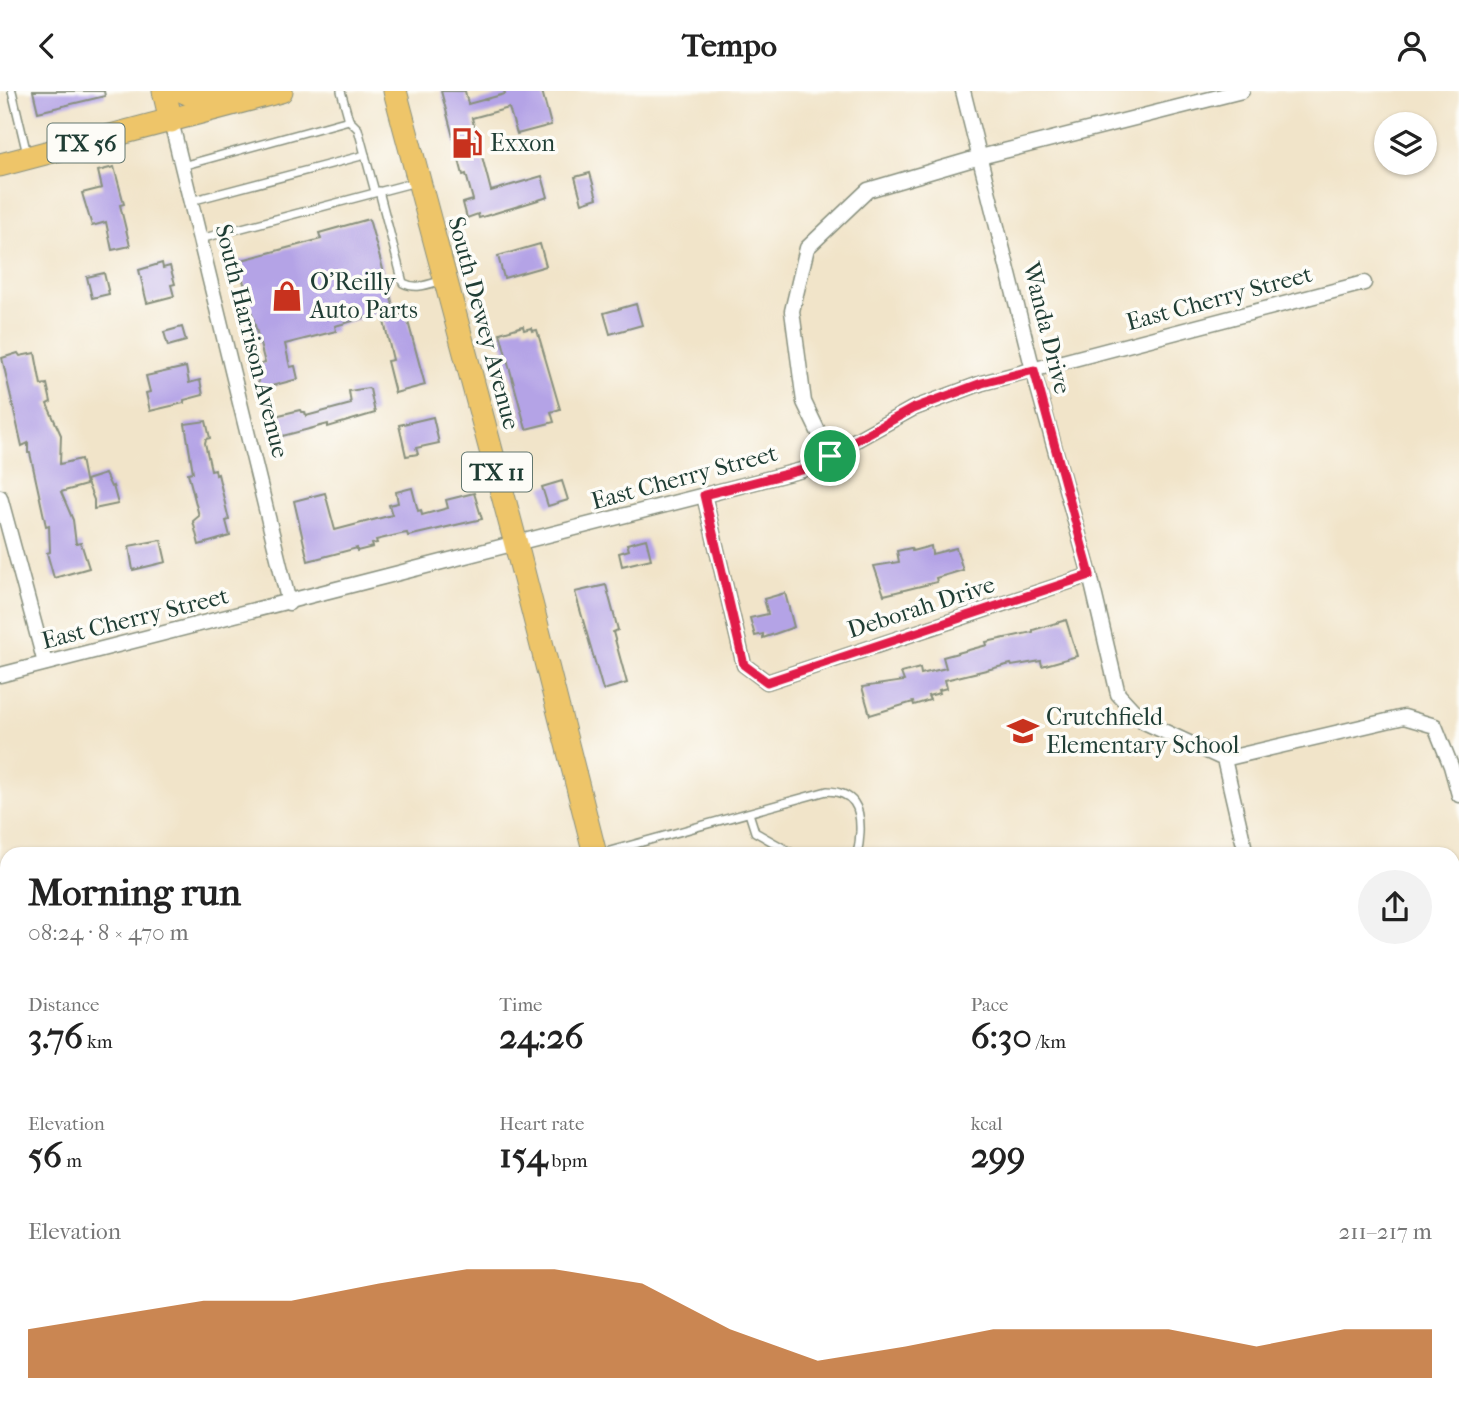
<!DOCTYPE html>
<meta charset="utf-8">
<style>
:root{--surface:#fff;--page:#f2f2f2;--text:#222;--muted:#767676;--accent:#b45309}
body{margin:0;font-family:"IM FELL French Canon",serif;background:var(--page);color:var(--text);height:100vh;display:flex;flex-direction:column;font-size:26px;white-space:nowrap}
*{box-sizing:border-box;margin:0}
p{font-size:23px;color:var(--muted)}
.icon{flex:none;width:38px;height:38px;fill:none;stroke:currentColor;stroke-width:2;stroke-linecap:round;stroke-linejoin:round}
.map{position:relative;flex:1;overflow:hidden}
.details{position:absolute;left:0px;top:756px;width:1460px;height:569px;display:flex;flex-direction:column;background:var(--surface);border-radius:21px 21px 0 0;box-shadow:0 2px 5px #0004}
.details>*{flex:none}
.tools{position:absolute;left:1374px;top:21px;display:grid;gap:14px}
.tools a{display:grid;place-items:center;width:63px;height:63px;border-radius:50%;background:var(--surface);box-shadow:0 2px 5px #0004;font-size:35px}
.pin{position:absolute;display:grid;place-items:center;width:60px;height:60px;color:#fff;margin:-30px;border:4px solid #fff;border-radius:50%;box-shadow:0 2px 7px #0007}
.round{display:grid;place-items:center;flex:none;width:74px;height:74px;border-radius:37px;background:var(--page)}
.summary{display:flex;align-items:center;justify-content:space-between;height:119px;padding:0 28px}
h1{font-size:38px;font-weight:700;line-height:52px}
.metrics{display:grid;grid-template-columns:repeat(3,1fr);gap:10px;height:119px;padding:7px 28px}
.metrics div{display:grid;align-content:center}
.metrics b{font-size:35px;font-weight:700}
.metrics small{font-size:19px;font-weight:400}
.metrics p{font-size:19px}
.chart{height:196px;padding:14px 28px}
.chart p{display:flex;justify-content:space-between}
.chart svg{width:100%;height:126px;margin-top:7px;fill:var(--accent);opacity:.7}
header{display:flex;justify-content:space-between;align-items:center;height:91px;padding:0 28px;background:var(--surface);font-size:32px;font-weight:700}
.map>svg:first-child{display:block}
</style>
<header><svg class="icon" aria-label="back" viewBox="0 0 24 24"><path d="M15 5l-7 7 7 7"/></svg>Tempo<svg class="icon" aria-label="person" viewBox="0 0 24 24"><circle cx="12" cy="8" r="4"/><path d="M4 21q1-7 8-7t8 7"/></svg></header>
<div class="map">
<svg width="1459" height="1324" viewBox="0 0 1459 1324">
<rect width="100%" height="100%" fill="#fdfcf7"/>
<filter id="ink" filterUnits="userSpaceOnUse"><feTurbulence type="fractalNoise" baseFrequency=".0143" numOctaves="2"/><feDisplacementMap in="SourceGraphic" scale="14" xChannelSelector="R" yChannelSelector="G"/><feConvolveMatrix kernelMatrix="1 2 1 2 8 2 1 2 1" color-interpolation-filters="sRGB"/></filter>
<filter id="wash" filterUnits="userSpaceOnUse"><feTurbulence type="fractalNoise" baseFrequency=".00686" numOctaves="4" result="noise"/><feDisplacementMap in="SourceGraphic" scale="28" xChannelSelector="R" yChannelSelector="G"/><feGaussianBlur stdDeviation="1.57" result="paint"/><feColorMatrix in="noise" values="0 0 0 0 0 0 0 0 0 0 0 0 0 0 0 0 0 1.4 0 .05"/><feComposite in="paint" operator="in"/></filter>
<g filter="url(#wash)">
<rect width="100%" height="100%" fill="#f1e4c9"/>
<g id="blocks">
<!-- building -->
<g fill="#b4a3e6">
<path d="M33 0H104L105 5 38 21Z"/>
<path d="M441 0H465L468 13 505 3 504 0H542L551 34 517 43 509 17 472 27 491 100 542 85 548 106 479 127 478 123 467 127 463 112 473 109 466 83 463 84Z"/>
<path d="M114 76 124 113 120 114 130 155 112 159 106 131 92 135 82 102 102 97 98 80Z"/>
<path d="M590 82 597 107 582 112 575 86Z"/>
<path d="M369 128 396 225 406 223 425 294 395 302 387 270 393 269 382 222 335 235 336 240 285 253 290 276 295 275 298 288 260 298 254 275 265 272 238 170 321 148 319 142Z"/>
<path d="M540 153 546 175 504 187 498 165Z"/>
<path d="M162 172 163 177 170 175 175 193 171 194 174 205 147 212 139 179Z"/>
<path d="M104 182 109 203 92 207 87 186Z"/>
<path d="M636 213 642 234 610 243 604 222Z"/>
<path d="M523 235 524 239 531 237 532 240 537 239 560 318 551 321 554 331 526 338 500 242Z"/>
<path d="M182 236 186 250 168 255 164 241Z"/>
<path d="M18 262 20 265 35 262 41 294 47 293 51 311 47 313 61 344 60 373 81 368 86 394 61 401 73 429 76 453 81 452 89 477 54 487 47 462 50 461 49 434 46 435 30 362H28V352L22 355 2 267Z"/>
<path d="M186 276 189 292 200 289 203 304 184 309V312L150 320 146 302 150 301 146 285Z"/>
<path d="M368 297 370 298 375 322 328 336V333L271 348 267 328 271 326 300 319 301 321H305L306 325 351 313 349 300Z"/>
<path d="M433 326 439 352 416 357 418 363 406 365 399 334Z"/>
<path d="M206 330 210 347 206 348 205 352 211 379 215 378 216 384 218 383 229 429 226 430 230 445 199 454 193 430 199 425 188 382 193 381 185 333Z"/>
<path d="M105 383 111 396 113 395 118 413 94 418V409L86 389Z"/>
<path d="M562 390 568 409 548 415 542 396Z"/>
<path d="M412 397 418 420 421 419 422 424 448 417 446 409 474 402 482 428 408 445 407 442 401 443 376 449 377 452 372 453 373 456 357 460V457L308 470 294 410 325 402 335 439 392 424 389 414 398 412 396 401Z"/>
<path d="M646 448 651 468 622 475 619 462 629 459 627 453Z"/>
<path d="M161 449 166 471 133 479 129 455Z"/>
<path d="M931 455 932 463 956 457 963 479 936 487 937 491 884 504 874 475 899 471 897 460 911 457 912 460Z"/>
<path d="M606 494 618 539 613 541 627 592 603 599 575 501Z"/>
<path d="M785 502 794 536 763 547V543L755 545 750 527 768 523 764 508Z"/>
<path d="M1066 529 1077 565 1042 575 1041 570 1012 575 1011 573 945 589 947 597 939 599 940 602 928 605 930 609 914 614 913 611 870 624 862 596 904 590 901 582 920 577 921 583 946 577 943 566 987 554 986 551 1033 541V539Z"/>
</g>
</g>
</g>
<g filter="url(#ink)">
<use href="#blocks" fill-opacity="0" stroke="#88907e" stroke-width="2"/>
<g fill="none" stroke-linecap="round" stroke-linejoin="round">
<defs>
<g id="service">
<path d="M12 0 27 63"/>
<path d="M341 0 349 29 358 38 375 101"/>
<path d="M182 75 349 29"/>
<path d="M379 100 403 192C417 199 429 193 443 189"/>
<path d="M191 110 365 64"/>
<path d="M200 148 416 91"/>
<path d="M749 722 755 741 794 763"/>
<path d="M599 763 827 700C854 701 861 716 860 741 859 749 860 756 856 763"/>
<path d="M0 1300 7 1299"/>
</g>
<g id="minor">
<path d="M963 0 1033 279 1090 484 1118 603 1144 631 1224 668 1246 763"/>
<path d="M171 30 289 512"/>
<path d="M830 365 804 311 792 220 807 157 868 99 980 66 1242 0"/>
<path d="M704 404 744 574 767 591 1090 484"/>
<path d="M0 406 45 572"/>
<path d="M0 584 802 379 912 318 982 292 1364 192"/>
<path d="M1224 668 1404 626 1435 635 1451 675 1459 704"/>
<path d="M0 921 7 919"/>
<path d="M1452 1034 1459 1032"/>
<path d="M0 1229 7 1256"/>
<path d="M23 1318 24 1324"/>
<path d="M1056 1318 1058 1324"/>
<path d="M1325 1318 1327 1324"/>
<path d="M442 1324 466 1318"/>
</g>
<path id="tertiary" d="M0 1171 7 1169"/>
<g id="primary">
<path d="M164 0 171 30"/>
<path d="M183 0 205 10H225"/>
<path d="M395 0 516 453 595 763"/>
<path d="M0 74 281 0"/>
<path d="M734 1318 736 1324"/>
</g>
</defs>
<!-- service casing -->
<use href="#service" stroke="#88907e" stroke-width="10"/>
<!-- minor casing -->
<use href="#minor" stroke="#88907e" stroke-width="17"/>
<!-- tertiary casing -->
<use href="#tertiary" stroke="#88907e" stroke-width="20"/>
<!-- primary casing -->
<use href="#primary" stroke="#88907e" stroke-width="25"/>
<!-- service -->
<use href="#service" stroke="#fff" stroke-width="7"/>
<!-- minor -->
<use href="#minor" stroke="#fff" stroke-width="14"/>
<!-- tertiary -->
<use href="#tertiary" stroke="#fff" stroke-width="18"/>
<!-- primary -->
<use href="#primary" stroke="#eec569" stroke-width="23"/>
</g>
</g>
<g fill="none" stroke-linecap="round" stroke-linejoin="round" filter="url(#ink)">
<defs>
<path id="route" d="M1034 279 1090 484 767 591 744 574 704 404 802 379 912 318 982 292Z"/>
</defs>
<!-- route casing -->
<use href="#route" stroke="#fff" stroke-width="14"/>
<!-- route -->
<use href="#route" stroke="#e11d48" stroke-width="9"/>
</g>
<!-- icons -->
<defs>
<symbol id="fuel-bare" viewBox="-9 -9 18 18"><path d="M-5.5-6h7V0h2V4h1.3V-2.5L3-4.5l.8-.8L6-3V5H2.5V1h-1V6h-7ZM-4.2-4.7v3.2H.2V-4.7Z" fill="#c8321e" stroke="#fdfcf7" stroke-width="2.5" paint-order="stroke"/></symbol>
<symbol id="shop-bare" viewBox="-9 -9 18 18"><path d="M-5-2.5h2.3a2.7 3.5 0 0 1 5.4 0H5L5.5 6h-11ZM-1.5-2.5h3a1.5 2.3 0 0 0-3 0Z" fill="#c8321e" stroke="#fdfcf7" stroke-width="2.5" paint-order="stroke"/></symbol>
<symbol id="school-bare" viewBox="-9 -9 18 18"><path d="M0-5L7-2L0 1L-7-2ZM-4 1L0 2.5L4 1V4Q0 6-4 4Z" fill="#c8321e" stroke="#fdfcf7" stroke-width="2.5" paint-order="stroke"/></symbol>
</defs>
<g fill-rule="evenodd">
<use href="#fuel-bare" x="445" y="30" width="44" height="44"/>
<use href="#shop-bare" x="265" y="183" width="44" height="44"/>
<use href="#school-bare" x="1001" y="618" width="44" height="44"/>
</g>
<g text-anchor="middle" stroke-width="7" stroke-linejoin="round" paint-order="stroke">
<!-- shield labels -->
<g fill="#fdfcf7" stroke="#62766e" stroke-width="2">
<rect x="47.5" y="32.5" width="77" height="39" rx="5"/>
<rect x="462" y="361.5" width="70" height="39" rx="5"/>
</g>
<g font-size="23" font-weight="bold" fill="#1f3d34">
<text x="86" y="60">TX 56</text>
<text x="497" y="389">TX 11</text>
</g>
<!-- poi labels -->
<g font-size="24" fill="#1f3d34" stroke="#fdfcf7" text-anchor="start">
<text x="490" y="60">Exxon</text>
<text x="310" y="199">O'Reilly<tspan x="310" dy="28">Auto Parts</tspan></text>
<text x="1046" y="634">Crutchfield<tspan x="1046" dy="28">Elementary School</tspan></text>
</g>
<!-- street labels -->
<g font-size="24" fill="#1f3d34" stroke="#fdfcf7">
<text transform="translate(1219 207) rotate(-15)" y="8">East Cherry Street</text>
<text transform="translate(484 232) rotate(75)" y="8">South Dewey Avenue</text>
<text transform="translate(1047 237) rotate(76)" y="8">Wanda Drive</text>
<text transform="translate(252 250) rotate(76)" y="8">South Harrison Avenue</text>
<text transform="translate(684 386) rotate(-15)" y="8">East Cherry Street</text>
<text transform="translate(921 516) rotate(-18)" y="8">Deborah Drive</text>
<text transform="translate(135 527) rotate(-14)" y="8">East Cherry Street</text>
</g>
</g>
</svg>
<div class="tools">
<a><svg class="icon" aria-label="layers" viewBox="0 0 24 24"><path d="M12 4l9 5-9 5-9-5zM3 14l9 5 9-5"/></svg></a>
</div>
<div class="pin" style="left:830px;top:365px;background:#1e9e55"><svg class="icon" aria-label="arrive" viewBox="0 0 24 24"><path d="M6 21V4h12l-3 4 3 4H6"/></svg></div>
<section class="details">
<div class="summary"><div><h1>Morning run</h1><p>08:24 · 8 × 470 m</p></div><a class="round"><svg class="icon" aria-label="share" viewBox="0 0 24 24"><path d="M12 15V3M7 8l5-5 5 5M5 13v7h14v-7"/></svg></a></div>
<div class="metrics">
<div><p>Distance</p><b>3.76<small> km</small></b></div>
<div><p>Time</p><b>24:26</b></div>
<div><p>Pace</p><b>6:30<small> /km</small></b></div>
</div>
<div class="metrics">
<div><p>Elevation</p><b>56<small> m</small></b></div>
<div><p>Heart rate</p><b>154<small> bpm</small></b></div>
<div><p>kcal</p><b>299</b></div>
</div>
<div class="chart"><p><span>Elevation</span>211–217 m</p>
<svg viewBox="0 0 160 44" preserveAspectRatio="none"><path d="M0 44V27L10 22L20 17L30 17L40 11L50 6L60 6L70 11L80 27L90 38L100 33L110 27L120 27L130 27L140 33L150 27L160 27V44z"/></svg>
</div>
</section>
</div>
